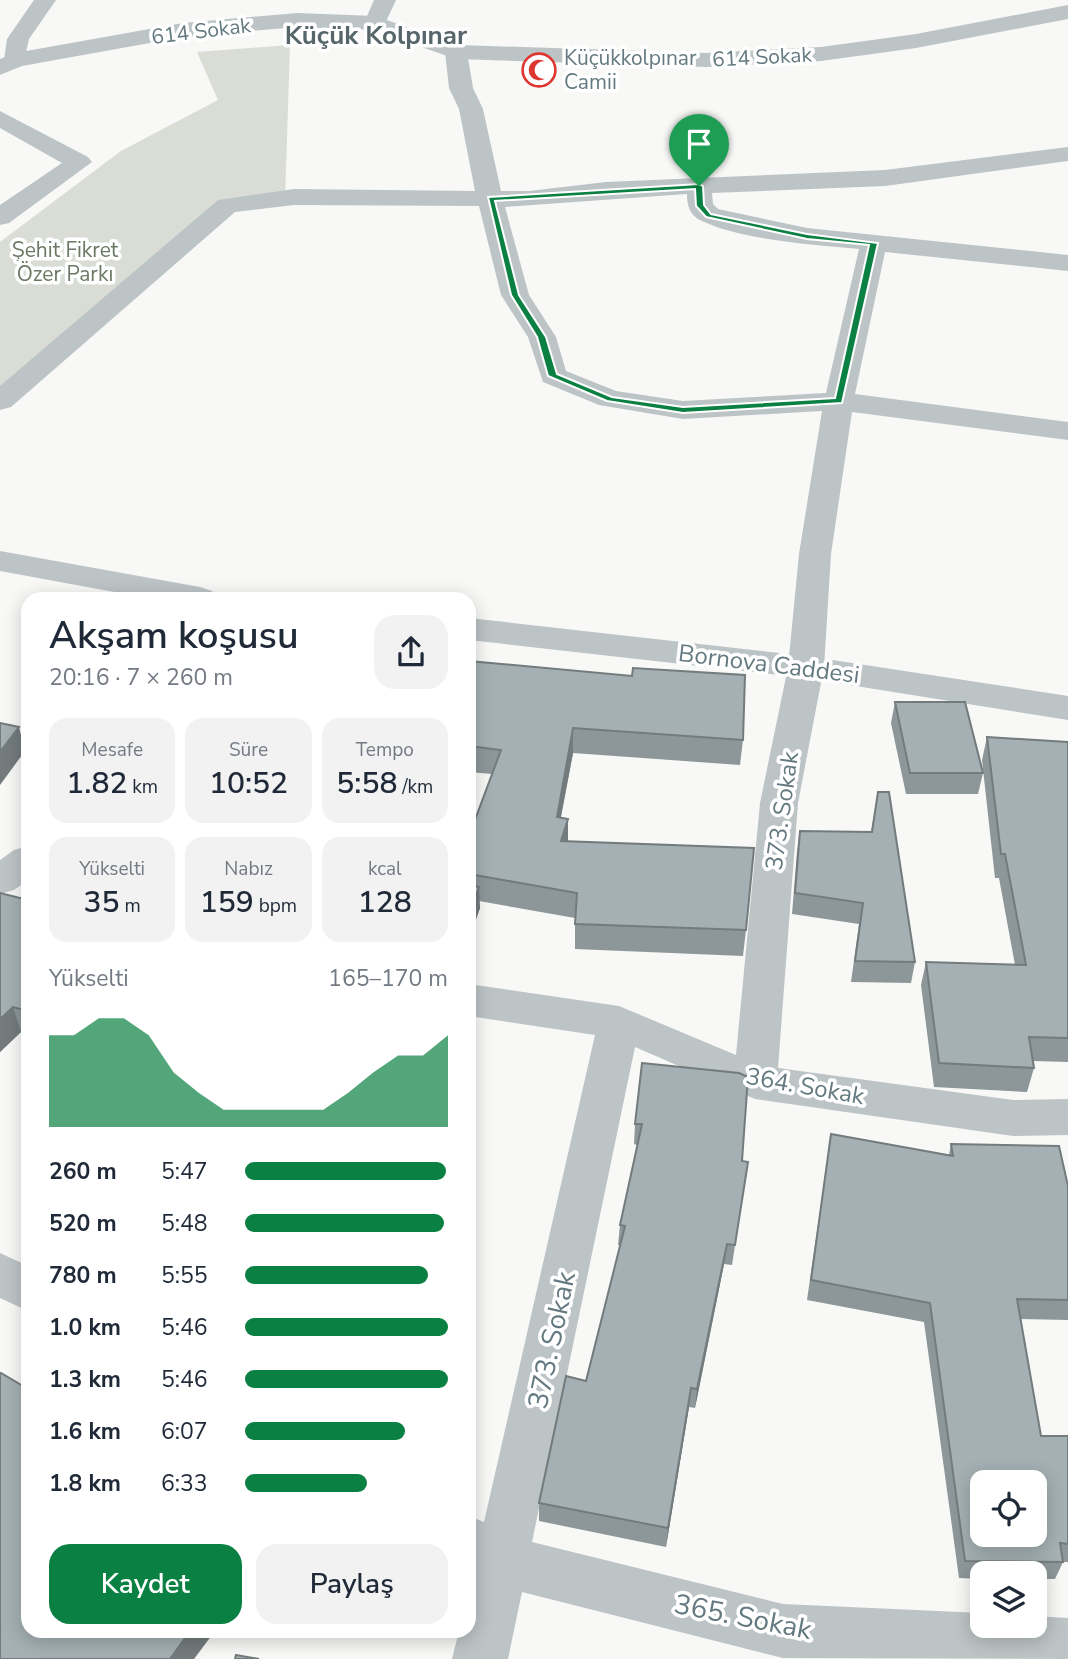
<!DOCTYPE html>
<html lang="tr">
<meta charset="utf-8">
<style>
:root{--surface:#fff;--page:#f2f2f3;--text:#1f2937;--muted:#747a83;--accent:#0b8043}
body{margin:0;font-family:"Nunito Sans",sans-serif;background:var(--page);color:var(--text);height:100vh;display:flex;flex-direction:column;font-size:26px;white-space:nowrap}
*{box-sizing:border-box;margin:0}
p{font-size:23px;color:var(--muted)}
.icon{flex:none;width:38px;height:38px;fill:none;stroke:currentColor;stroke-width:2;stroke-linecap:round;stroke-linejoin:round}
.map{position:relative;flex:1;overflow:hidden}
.side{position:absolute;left:21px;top:592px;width:455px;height:1046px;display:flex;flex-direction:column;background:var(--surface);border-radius:21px;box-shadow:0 4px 18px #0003}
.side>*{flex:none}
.buttons{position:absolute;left:970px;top:1470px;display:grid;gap:14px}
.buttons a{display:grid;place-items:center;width:77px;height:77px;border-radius:14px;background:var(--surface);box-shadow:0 4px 18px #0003;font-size:35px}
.pin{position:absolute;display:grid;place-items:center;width:60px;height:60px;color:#fff;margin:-72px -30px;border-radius:50% 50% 50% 0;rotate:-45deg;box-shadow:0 0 7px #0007}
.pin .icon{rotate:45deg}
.round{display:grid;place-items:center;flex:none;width:74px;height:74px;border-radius:21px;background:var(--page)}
.overview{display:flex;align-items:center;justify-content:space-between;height:119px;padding:0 28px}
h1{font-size:38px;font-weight:600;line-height:52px}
.stats{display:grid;grid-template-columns:repeat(3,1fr);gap:10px;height:119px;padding:7px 28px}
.stats div{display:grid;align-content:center;border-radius:18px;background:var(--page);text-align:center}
.stats b{font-size:30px;font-weight:600}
.stats small{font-size:19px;font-weight:400}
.stats p{font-size:19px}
.chart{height:196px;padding:14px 28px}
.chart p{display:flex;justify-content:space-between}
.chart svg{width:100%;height:126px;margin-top:7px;fill:var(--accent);opacity:.7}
.action{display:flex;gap:14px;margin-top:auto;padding:14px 28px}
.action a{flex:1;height:80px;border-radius:21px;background:var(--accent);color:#fff;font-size:28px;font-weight:600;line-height:80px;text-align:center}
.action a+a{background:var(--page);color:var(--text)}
ul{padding:0 28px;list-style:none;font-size:23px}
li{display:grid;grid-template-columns:112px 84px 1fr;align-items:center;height:52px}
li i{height:18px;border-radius:9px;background:var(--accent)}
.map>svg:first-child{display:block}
</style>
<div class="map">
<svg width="1068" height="1659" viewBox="0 0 1068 1659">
<rect width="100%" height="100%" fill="#f8f8f6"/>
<!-- green -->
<path fill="#d9ddd5" d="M290 45 285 200H222L0 390V242L121 151 218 100 197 52Z"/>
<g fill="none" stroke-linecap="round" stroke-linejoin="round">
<!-- minor -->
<g fill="#bdc4c6" fill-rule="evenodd">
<path d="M34 0H56L29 39 23 65H7L4 60 7 39Z"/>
<path d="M374 0H396L383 28 375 30 364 23Z"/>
<path d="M456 45 467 52 473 88 483 109 501 191H529L606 182 885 170 1068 147V161L885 186 712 193 713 204 718 209 807 228 1068 255V271L885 252 855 394 1068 422V440L852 412 831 554 824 667 798 803 778 1068 1013 1100 1068 1099V1135L1013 1136 755 1099 635 1047 532 1542 783 1604 982 1613V1626H1034V1616L1068 1618V1659L783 1658 522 1592 508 1659H452L459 1631H469L472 1573 469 1571V1516L484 1522 595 1035 469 1016V984L619 1006 736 1055 760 803 788 667 799 554 822 411 683 419 599 405 543 382 528 337 501 295 479 206 294 205 235 212 11 407 0 410V386L218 200 294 189 475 191 459 109 449 88 445 52ZM687 194C687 206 690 216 702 221 742 240 814 245 859 249L826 393 683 401 616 391 566 371 556 337 529 295 505 207Z"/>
<path d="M0 111 88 157 92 162 9 223 0 225V205L62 163 0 128Z"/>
<path d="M28 846V880L14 890 0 894V860L14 850Z"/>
<path d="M0 1253 28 1266V1311L0 1298Z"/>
</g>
<!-- tertiary -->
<g fill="#bdc4c6" fill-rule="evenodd">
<path d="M1068 5V19L916 48 821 61 706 67 456 59 372 30 297 27 183 37 22 66 0 75V59L15 53 183 23 297 13 375 16 459 45 706 53 821 47 916 34Z"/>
<path d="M0 551 200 587 212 591 217 598H147L0 571Z"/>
<path d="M469 618 806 656 1068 696V720L806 678 469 640Z"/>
</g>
</g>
<!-- wall -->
<g fill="#8d979a">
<path d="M469 661 743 740 740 765 573 753 561 817 568 841 746 930 743 956 575 949V918L479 901 480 908 469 939V836L492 774 469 772Z"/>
<path d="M895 702 983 773 978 794H906L891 723Z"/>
<path d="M987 737 1068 742V1062L1033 1061 1034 1068 1027 1092 934 1087 921 985 926 962 1015 965 999 878H995L982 760Z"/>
<path d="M878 792 915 962 911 983 851 982 859 924 792 914 797 852 800 831 871 832Z"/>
<path d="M0 893 28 900V1034L21 1032 0 1052Z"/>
<path d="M642 1063 742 1161 748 1162 732 1265 724 1264 695 1408 689 1407 666 1547 539 1521V1503L586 1381 620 1245H618L620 1225 637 1145 634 1144 635 1124Z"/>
<path d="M831 1134 949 1155 951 1144 1068 1186V1320L1020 1319 1041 1436H1068V1562H1063L1055 1579H1034V1573H982V1579L959 1578 924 1322 807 1300Z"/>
</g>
<!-- shaded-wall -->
<g fill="#737b7d">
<path d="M19 727 25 751 0 785V752Z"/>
<path d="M573 728V753L556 842 557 817Z"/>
<path d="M568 819V844L561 841Z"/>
<path d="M479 887 480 908 469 939V916Z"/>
<path d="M13 1007 21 1032 0 1052V1019Z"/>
<path d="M727 1244 724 1264 695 1408 697 1389Z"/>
<path d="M691 1388 689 1407 666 1547 668 1528Z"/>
<path d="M190 1631H215L194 1659H170Z"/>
</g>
<!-- building -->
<g fill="#a4b0b3" stroke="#737b7d" stroke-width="2" fill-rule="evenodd">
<path d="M469 661 632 676 633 668 745 675 743 740 573 728 557 817 568 819 561 841 754 848 746 930 575 924 577 893 469 874V836L501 750 469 746Z"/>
<path d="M895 702H965L983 773H910Z"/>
<path d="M0 723 19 727 0 752Z"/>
<path d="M987 737 1068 742V1038L1029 1037 1034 1068 939 1063 926 962 1026 965 1005 854H1001Z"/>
<path d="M878 792H889L915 962 855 961 863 903 795 893 800 831 872 832Z"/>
<path d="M469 885 479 887 469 916Z"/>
<path d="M0 893 28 900V1011L13 1007 0 1019Z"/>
<path d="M642 1063 739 1073 748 1077 742 1161 748 1162 735 1245 727 1244 697 1389 691 1388 668 1528 539 1503 566 1376 586 1381 625 1226 620 1225 642 1124H635Z"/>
<path d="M831 1134 953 1156 951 1144 1059 1146 1068 1186V1300L1017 1299 1041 1436H1068V1544L1060 1543 1063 1562 965 1561 930 1303 811 1280ZM982 1482H1034V1535H982Z"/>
<path d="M0 1373H1L28 1389V1631H190L170 1659H0Z"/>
<path d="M236 1655 259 1659H235Z"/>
</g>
<!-- route -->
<path fill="#0b8043" stroke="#fff" stroke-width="2" fill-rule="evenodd" d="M699 184 703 186 704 205 711 214 807 234 878 243 842 403 683 413 607 401 548 376 537 337 511 295 488 197ZM695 189 696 206 706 217 807 239 869 245 835 398 683 407 612 397 557 374 546 337 519 295 495 201Z"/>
<!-- icons -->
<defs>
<symbol id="mosque-ring" viewBox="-11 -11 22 22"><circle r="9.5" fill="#fff" stroke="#dd3530" stroke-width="1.5"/><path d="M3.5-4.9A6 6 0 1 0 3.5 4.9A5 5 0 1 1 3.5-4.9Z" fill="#dd3530"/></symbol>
</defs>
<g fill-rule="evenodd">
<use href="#mosque-ring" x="520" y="51" width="38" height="38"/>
</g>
<g text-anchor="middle" stroke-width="7" stroke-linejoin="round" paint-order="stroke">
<!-- far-street labels -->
<g font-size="21" fill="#647a80" stroke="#fff">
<text transform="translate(201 31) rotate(-7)" y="7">614 Sokak</text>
<text transform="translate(762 57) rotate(-3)" y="7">614 Sokak</text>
</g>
<!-- far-poi labels -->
<g font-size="21" fill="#647a80" stroke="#fff" text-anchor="start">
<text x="564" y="65">Küçükkolpınar<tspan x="564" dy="24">Camii</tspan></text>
</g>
<!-- far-park labels -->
<g font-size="21" fill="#6b7863" stroke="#fff">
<text x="65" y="257">Şehit Fikret<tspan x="65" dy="24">Özer Parkı</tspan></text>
</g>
<!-- street labels -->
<g font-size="24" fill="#647a80" stroke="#fff">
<text transform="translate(769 664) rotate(7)" y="8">Bornova Caddesi</text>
<text transform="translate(782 811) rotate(-82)" y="8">373. Sokak</text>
<text transform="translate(805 1086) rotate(10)" y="8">364. Sokak</text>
</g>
<!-- far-district labels -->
<g font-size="26" font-weight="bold" fill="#56666b" stroke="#fff">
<text x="376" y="44">Küçük Kolpınar</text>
</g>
<!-- near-street labels -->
<g font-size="28" fill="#647a80" stroke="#fff">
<text transform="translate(551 1340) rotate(-78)" y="10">373. Sokak</text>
<text transform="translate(743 1616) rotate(11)" y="10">365. Sokak</text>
</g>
</g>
</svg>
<div class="buttons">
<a><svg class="icon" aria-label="locate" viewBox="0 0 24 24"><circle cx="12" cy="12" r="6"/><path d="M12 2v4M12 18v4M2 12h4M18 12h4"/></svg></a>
<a><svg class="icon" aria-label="layers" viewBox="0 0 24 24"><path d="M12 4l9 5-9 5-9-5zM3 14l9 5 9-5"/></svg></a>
</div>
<div class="pin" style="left:699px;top:186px;background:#1e9e55"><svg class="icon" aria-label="arrive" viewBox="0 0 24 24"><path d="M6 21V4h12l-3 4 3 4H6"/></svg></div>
<section class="side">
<div class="overview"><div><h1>Akşam koşusu</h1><p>20:16 · 7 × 260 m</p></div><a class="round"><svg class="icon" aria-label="share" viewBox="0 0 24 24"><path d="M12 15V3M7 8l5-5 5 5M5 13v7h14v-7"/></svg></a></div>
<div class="stats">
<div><p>Mesafe</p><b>1.82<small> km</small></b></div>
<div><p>Süre</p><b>10:52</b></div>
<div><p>Tempo</p><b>5:58<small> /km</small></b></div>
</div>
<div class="stats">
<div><p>Yükselti</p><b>35<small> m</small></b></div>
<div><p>Nabız</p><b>159<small> bpm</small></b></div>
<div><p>kcal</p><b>128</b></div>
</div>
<div class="chart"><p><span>Yükselti</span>165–170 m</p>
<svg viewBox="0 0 160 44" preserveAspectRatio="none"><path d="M0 44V12L10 12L20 6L30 6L40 12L50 25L60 32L70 38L80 38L90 38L100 38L110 38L120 32L130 25L140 19L150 19L160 12V44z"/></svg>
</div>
<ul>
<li><b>260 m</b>5:47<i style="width:99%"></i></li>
<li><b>520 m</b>5:48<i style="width:98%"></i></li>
<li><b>780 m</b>5:55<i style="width:90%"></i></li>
<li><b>1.0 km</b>5:46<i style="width:100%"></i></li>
<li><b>1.3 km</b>5:46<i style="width:100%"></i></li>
<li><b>1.6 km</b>6:07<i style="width:79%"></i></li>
<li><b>1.8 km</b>6:33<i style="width:60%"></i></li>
</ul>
<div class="action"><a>Kaydet</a><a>Paylaş</a></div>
</section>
</div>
